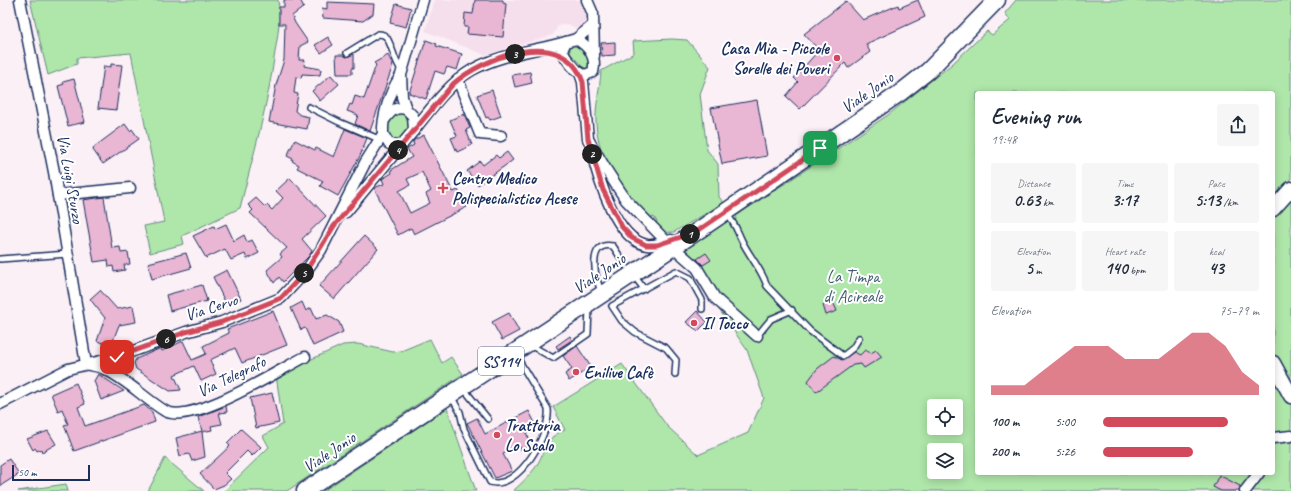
<!DOCTYPE html>
<meta charset="utf-8">
<style>
:root{--surface:#fff;--page:#f6f6f7;--text:#1f2937;--muted:#747a83;--accent:#d1495b}
body{margin:0;font-family:Caveat,sans-serif;background:var(--page);color:var(--text);height:100vh;display:flex;flex-direction:column;font-size:15px;white-space:nowrap}
*{box-sizing:border-box;margin:0}
p{font-size:13px;color:var(--muted)}
.icon{flex:none;width:22px;height:22px;fill:none;stroke:currentColor;stroke-width:2;stroke-linecap:round;stroke-linejoin:round}
.map{position:relative;flex:1;overflow:hidden}
.side{position:absolute;left:975px;top:91px;width:300px;height:384px;display:flex;flex-direction:column;background:var(--surface);border-radius:4px;box-shadow:0 2px 10px #0003}
.side>*{flex:none}
.fabs{position:absolute;left:927px;top:399px;display:grid;gap:8px}
.fabs a{display:grid;place-items:center;width:36px;height:36px;border-radius:4px;background:var(--surface);box-shadow:0 2px 10px #0003;font-size:20px}
.scale{position:absolute;left:12px;bottom:10px;width:78px;box-sizing:border-box;padding-left:4px;border:2px solid #1b2f5e;border-top:0;font-size:11px;line-height:14px;white-space:nowrap;color:#1b2f5e;-webkit-text-stroke:3px #fff;paint-order:stroke}
.pin{position:absolute;display:grid;place-items:center;width:34px;height:34px;color:#fff;margin:-17px;border-radius:8px;box-shadow:0 2px 6px #0006}
.km{position:absolute;width:20px;height:20px;margin:-10px;border-radius:50%;background:#222;color:#fff;font-size:11px;line-height:20px;text-align:center}
.round{display:grid;place-items:center;flex:none;width:42px;height:42px;border-radius:4px;background:var(--page)}
.head{display:flex;align-items:center;justify-content:space-between;height:68px;padding:0 16px}
h1{font-size:22px;font-weight:700;line-height:30px}
.metrics{display:grid;grid-template-columns:repeat(3,1fr);gap:6px;height:68px;padding:4px 16px}
.metrics div{display:grid;align-content:center;border-radius:4px;background:var(--page);text-align:center}
.metrics b{font-size:17px;font-weight:700}
.metrics small{font-size:11px;font-weight:400}
.metrics p{font-size:11px}
.chart{height:112px;padding:8px 16px}
.chart p{display:flex;justify-content:space-between}
.chart svg{width:100%;height:72px;margin-top:4px;fill:var(--accent);opacity:.7}
ul{padding:0 16px;list-style:none;font-size:13px}
li{display:grid;grid-template-columns:64px 48px 1fr;align-items:center;height:30px}
li i{height:10px;border-radius:5px;background:var(--accent)}
.map>svg:first-child{display:block}
</style>
<div class="map">
<svg width="1291" height="491" viewBox="0 0 1291 491">
<rect width="100%" height="100%" fill="#fbf0f6"/>
<filter id="ink" filterUnits="userSpaceOnUse"><feTurbulence type="fractalNoise" baseFrequency=".025" numOctaves="2"/><feDisplacementMap in="SourceGraphic" scale="8" xChannelSelector="R" yChannelSelector="G"/><feConvolveMatrix kernelMatrix="1 2 1 2 8 2 1 2 1" color-interpolation-filters="sRGB"/></filter>
<g filter="url(#ink)">
<!-- built -->
<path fill="#f6dfec" d="M434 0H584L591 15 585 26 577 29 568 24 558 26 553 35 485 55 425 31Z"/>
<!-- green -->
<g fill="#afe6a9" stroke="#658a84" fill-rule="evenodd">
<path d="M30 0H278C281 17 278 35 275 52 268 105 253 156 240 208L182 236 184 244 150 253 144 226 164 222 131 53 77 58V64L48 75Z"/>
<path d="M1016 0H1291V491H513C521 484 529 476 535 468 546 452 544 437 565 430L553 407 622 364 667 426 698 455 748 433 764 398 747 350 680 253 728 220 731 223 736 219V216L888 115 952 64 987 31 992 35 1010 20 1005 13ZM977 93H1273V473H977ZM934 406H956V428H934ZM934 450H956V472H934Z"/>
<path d="M672 39 687 40 710 67 700 94 707 150 718 164 719 197 724 203 674 232 663 233 654 226 657 222 654 217 647 220C625 192 598 161 596 123 595 106 600 89 601 71L634 53 633 41Z"/>
<path d="M574 45C585 47 589 57 589 68H583L570 53V46Z"/>
<path d="M403 112 410 118 411 128 401 140 393 139 389 136 387 127 395 114Z"/>
<path d="M430 339 442 363 451 357 463 374 287 491H224L269 447 263 436 283 424 276 375 343 345 358 344 393 352 401 351Z"/>
<path d="M447 408 476 491H323Z"/>
<path d="M165 458 204 491H148Z"/>
<path d="M66 484 68 491H18Z"/>
</g>
<!-- building -->
<g fill="#e9b6d4" stroke="#1b2f5e" fill-rule="evenodd">
<path d="M284 0H300L304 7 292 16 295 23 308 42 300 46 299 60H305L304 66 321 69 320 75 302 74 301 78 296 77 294 93 298 94 295 111 300 115 309 117 307 129 269 122 276 85 284 60 285 24H279V7H284Z"/>
<path d="M475 0H503V3L506 4 503 37 467 34 468 27H464L465 13 473 14Z"/>
<path d="M918 0 925 17 866 44 870 52 848 68 845 63 800 109 786 96 798 82 794 78 819 50 804 34 846 1 863 20 898 5 899 8Z"/>
<path d="M327 2 374 4 373 14 363 21 323 18 322 8 327 9Z"/>
<path d="M396 4 411 8 406 27 390 23Z"/>
<path d="M328 37 333 45 321 53 315 45Z"/>
<path d="M426 40 437 44 436 46 462 54 457 70 447 67 444 74 435 71 426 99 409 93Z"/>
<path d="M615 42V55L602 56 601 43Z"/>
<path d="M354 54V68H352V74H337L336 55H343L347 57Z"/>
<path d="M388 55 393 65 370 131 355 124 358 115 347 111 350 104 352 105 355 96 364 99 376 65 374 63Z"/>
<path d="M111 64 122 65 116 110 98 108 104 66 111 67Z"/>
<path d="M530 72 532 83 515 87 512 75Z"/>
<path d="M331 75 339 84 320 101 312 91Z"/>
<path d="M74 79 85 122 68 126 58 86 64 84 63 82Z"/>
<path d="M492 90 501 116 490 120 488 117 486 118 477 95Z"/>
<path d="M757 100 767 156 722 164 711 108Z"/>
<path d="M464 114 470 128 466 130 472 145 457 152 451 138 457 136 450 120Z"/>
<path d="M125 124 130 131 132 129 139 139 103 164 93 150 94 147Z"/>
<path d="M345 129 367 138 360 156 338 196 320 186 323 181 297 168 299 165 292 161 293 159 287 156 295 140 315 150 316 148 334 157Z"/>
<path d="M424 135 453 192 458 190 467 207 414 234 411 228 398 235 374 188 384 184 382 179 392 173 391 170 412 157 407 149 414 145 413 142 414 140ZM422 172 431 191 426 194 430 203 410 213 399 191 410 185 407 179Z"/>
<path d="M507 152 513 160 478 185 467 171 480 161 483 165 496 155 499 158Z"/>
<path d="M290 178 326 216 302 239 312 251 309 256 283 282 279 277 274 283 267 270 282 257 280 254 287 248 250 213 253 210 248 205 256 198 265 207 267 205 272 210 283 198 276 191Z"/>
<path d="M104 197 112 248 120 247 121 253 128 252 130 264 124 265 125 270 114 272 113 266 109 267 108 260 94 262 83 200Z"/>
<path d="M226 224 234 241 244 235 247 242 252 240 259 253 247 259 245 254 231 260 225 249 206 258 193 236 214 226 215 229Z"/>
<path d="M364 236 378 249 334 299 319 286Z"/>
<path d="M186 253 191 268 152 279 148 263Z"/>
<path d="M706 253 711 260 703 265 697 259Z"/>
<path d="M227 270 241 299 227 306 213 277Z"/>
<path d="M202 285 207 301 170 311 166 295Z"/>
<path d="M100 290 117 309 133 306 136 322 119 325 111 346 97 341 105 318 90 299Z"/>
<path d="M302 302 306 311 311 308 316 319 327 315 339 322 343 332 313 346 305 328 301 330 291 308Z"/>
<path d="M833 302 837 311 826 315 823 305Z"/>
<path d="M273 311 287 345 242 363 235 348 210 360 216 374 201 381 194 366 174 375 181 390 170 391 136 369 134 363 136 359 161 348 162 351 183 341 192 360 206 354 203 346 229 333 227 329Z"/>
<path d="M697 311 707 322 698 331 686 322Z"/>
<path d="M509 313 519 331 502 340 492 322Z"/>
<path d="M570 336 572 340 558 349 556 346Z"/>
<path d="M577 346 591 367 569 381 565 374 572 369 563 356Z"/>
<path d="M865 350 871 353 876 350 882 357 864 368 861 364 853 365 816 392 808 381 817 369 834 356 842 360 854 352 860 355Z"/>
<path d="M98 374 124 391 101 400 94 381Z"/>
<path d="M76 383 85 404 78 407 85 426 144 405 152 412 155 422 74 451 64 425 68 424 62 409 58 411 51 394Z"/>
<path d="M272 393 279 423 256 428 250 398Z"/>
<path d="M226 406 227 412 219 413 222 424 211 426 212 430 202 432 205 457 192 461 189 454 180 456 176 438 202 431 198 417Z"/>
<path d="M529 411 537 427 526 433 532 444 521 450 520 446 503 454 512 471 495 478 467 423 477 418 485 434Z"/>
<path d="M241 429 261 447 252 456 247 451 225 473 231 479 224 485 214 489 200 474 230 446 227 443Z"/>
<path d="M48 431 56 444 42 452 41 449 37 451 35 448 33 450 27 439Z"/>
<path d="M9 459 19 474 0 486V465Z"/>
<path d="M1219 475 1240 486 1239 491H1221L1213 487Z"/>
</g>
<g fill="none" stroke-linecap="round" stroke-linejoin="round">
<defs>
<g id="lane">
<path d="M347 53 378 34C382 34 385 35 387 38 393 48 394 61 402 71"/>
<path d="M309 107 339 122 381 140"/>
<path d="M726 214C735 222 737 231 742 241 750 257 762 270 767 286L810 331 843 356 853 348 859 338"/>
<path d="M0 259 68 254"/>
<path d="M638 281 644 289"/>
<path d="M602 293C595 280 586 240 613 246L626 266"/>
<path d="M757 336 771 319 792 310"/>
<path d="M530 345 553 358 588 334 589 307"/>
<path d="M675 374 676 360 666 348 635 332 622 321 612 306 676 271 690 278 702 300V309"/>
<path d="M464 389 488 419"/>
<path d="M451 396 460 412 464 429 490 482C519 491 551 432 548 409L515 354"/>
</g>
<g id="street">
<path d="M20 0 54 172 86 364C92 366 99 366 104 369 125 378 145 399 165 411 191 426 279 370 305 357"/>
<path d="M587 0 593 14 594 56"/>
<path d="M576 39C589 46 597 57 593 72L585 75C575 72 566 60 562 50L566 42 576 39 592 26"/>
<path d="M580 73 583 82 588 139 607 171 626 200 664 239"/>
<path d="M400 77C390 92 382 116 383 134L389 144 402 145"/>
<path d="M458 80 480 134 501 136"/>
<path d="M385 119C391 111 396 106 406 109"/>
<path d="M414 130C431 109 448 84 472 70 500 54 535 51 566 42"/>
<path d="M592 152C598 178 616 240 647 245 656 246 663 243 671 240"/>
<path d="M58 195 130 188"/>
<path d="M346 212 414 130 413 116 406 109 402 97 401 75 423 0"/>
<path d="M680 253 697 268 715 298 757 336"/>
<path d="M0 404 68 369 117 357 186 332 222 322 281 298 306 271 321 250 365 163 383 134"/>
<path d="M1273 438 1291 436"/>
<path d="M1245 491 1259 473"/>
</g>
<g id="secondary">
<path d="M1273 209 1291 189"/>
<path d="M1273 363 1291 396"/>
</g>
<path id="primary" d="M305 491 696 232 900 93 928 71 997 0"/>
</defs>
<!-- lane casing -->
<use href="#lane" stroke="#1b2f5e" stroke-width="8"/>
<!-- street casing -->
<use href="#street" stroke="#1b2f5e" stroke-width="13"/>
<!-- secondary casing -->
<use href="#secondary" stroke="#1b2f5e" stroke-width="17"/>
<!-- primary casing -->
<use href="#primary" stroke="#1b2f5e" stroke-width="19"/>
<!-- lane -->
<use href="#lane" stroke="#fff" stroke-width="5"/>
<!-- street -->
<use href="#street" stroke="#fff" stroke-width="10"/>
<!-- secondary -->
<use href="#secondary" stroke="#fff" stroke-width="14"/>
<!-- primary -->
<use href="#primary" stroke="#fff" stroke-width="16"/>
</g>
</g>
<g fill="none" stroke-linecap="round" stroke-linejoin="round" filter="url(#ink)">
<defs>
<path id="route" d="M117 357 186 332 222 322 281 298 306 271 334 226 453 84C484 57 564 25 583 82L588 139 603 190 622 227 632 238 646 245H657L696 232 820 148"/>
</defs>
<!-- route casing -->
<use href="#route" stroke="#fff" stroke-width="8"/>
<!-- route -->
<use href="#route" stroke="#d1495b" stroke-width="5"/>
</g>
<!-- markers -->
<g fill="#d1495b" stroke="#fff" stroke-width="1.5">
<circle cx="837" cy="58" r="4"/>
<path d="M441 182h4v4h4v4h-4v4h-4v-4h-4v-4h4z"/>
<circle cx="694" cy="323" r="4"/>
<circle cx="576" cy="372" r="4"/>
<circle cx="497" cy="435" r="4"/>
</g>
<g text-anchor="middle" stroke-width="4" stroke-linejoin="round" paint-order="stroke">
<!-- shield labels -->
<rect fill="#fff" stroke="#5f6d8e" stroke-width="1" x="478" y="347" width="46" height="28" rx="3"/>
<g font-size="16" font-weight="bold" fill="#1b2f5e">
<text x="501" y="367">SS114</text>
</g>
<!-- poi labels -->
<g font-size="17" font-weight="bold" fill="#1b2f5e" stroke="#fff" text-anchor="start">
<text x="829" y="54" text-anchor="end">Casa Mia - Piccole<tspan x="829" dy="20">Sorelle dei Poveri</tspan></text>
<text x="452" y="184">Centro Medico<tspan x="452" dy="20">Polispecialistico Acese</tspan></text>
<text x="702" y="329">Il Tocco</text>
<text x="584" y="378">Enilive Cafè</text>
<text x="505" y="431">Trattoria<tspan x="505" dy="20">Lo Scalo</tspan></text>
</g>
<!-- street labels -->
<g font-size="17" fill="#1b2f5e" stroke="#fff">
<text transform="translate(867 92) rotate(-35)" y="6">Viale Jonio</text>
<text transform="translate(71 179) rotate(80)" y="6">Via Luigi Sturzo</text>
<text transform="translate(599 273) rotate(-34)" y="6">Viale Jonio</text>
<text transform="translate(211 307) rotate(-18)" y="6">Via Cervo</text>
<text transform="translate(231 376) rotate(-26)" y="6">Via Telegrafo</text>
<text transform="translate(329 452) rotate(-34)" y="6">Viale Jonio</text>
</g>
<!-- park labels -->
<g font-size="17" fill="#405d71" stroke="#fff">
<text x="853" y="282">La Timpa<tspan x="853" dy="20">di Acireale</tspan></text>
</g>
</g>
</svg>
<div class="fabs">
<a><svg class="icon" aria-label="locate" viewBox="0 0 24 24"><circle cx="12" cy="12" r="6"/><path d="M12 2v4M12 18v4M2 12h4M18 12h4"/></svg></a>
<a><svg class="icon" aria-label="layers" viewBox="0 0 24 24"><path d="M12 4l9 5-9 5-9-5zM3 14l9 5 9-5"/></svg></a>
</div>
<div class="scale">50 m</div>
<div class="pin" style="left:820px;top:148px;background:#1e9e55"><svg class="icon" aria-label="arrive" viewBox="0 0 24 24"><path d="M6 21V4h12l-3 4 3 4H6"/></svg></div>
<div class="pin" style="left:117px;top:357px;background:#d93025"><svg class="icon" aria-label="check" viewBox="0 0 24 24"><path d="M5 12l5 5 9-10"/></svg></div>
<b class="km" style="left:690px;top:234px">1</b>
<b class="km" style="left:592px;top:154px">2</b>
<b class="km" style="left:515px;top:54px">3</b>
<b class="km" style="left:398px;top:150px">4</b>
<b class="km" style="left:304px;top:273px">5</b>
<b class="km" style="left:166px;top:339px">6</b>
<section class="side">
<div class="head"><div><h1>Evening run</h1><p>19:48</p></div><a class="round"><svg class="icon" aria-label="share" viewBox="0 0 24 24"><path d="M12 15V3M7 8l5-5 5 5M5 13v7h14v-7"/></svg></a></div>
<div class="metrics">
<div><p>Distance</p><b>0.63<small> km</small></b></div>
<div><p>Time</p><b>3:17</b></div>
<div><p>Pace</p><b>5:13<small> /km</small></b></div>
</div>
<div class="metrics">
<div><p>Elevation</p><b>5<small> m</small></b></div>
<div><p>Heart rate</p><b>140<small> bpm</small></b></div>
<div><p>kcal</p><b>43</b></div>
</div>
<div class="chart"><p><span>Elevation</span>75–79 m</p>
<svg viewBox="0 0 160 44" preserveAspectRatio="none"><path d="M0 44V38L10 38L20 38L30 30L40 22L50 14L60 14L70 14L80 22L90 22L100 22L110 14L120 6L130 6L140 14L150 30L160 38V44z"/></svg>
</div>
<ul>
<li><b>100 m</b>5:00<i style="width:80%"></i></li>
<li><b>200 m</b>5:26<i style="width:58%"></i></li>
</ul>
</section>
</div>
